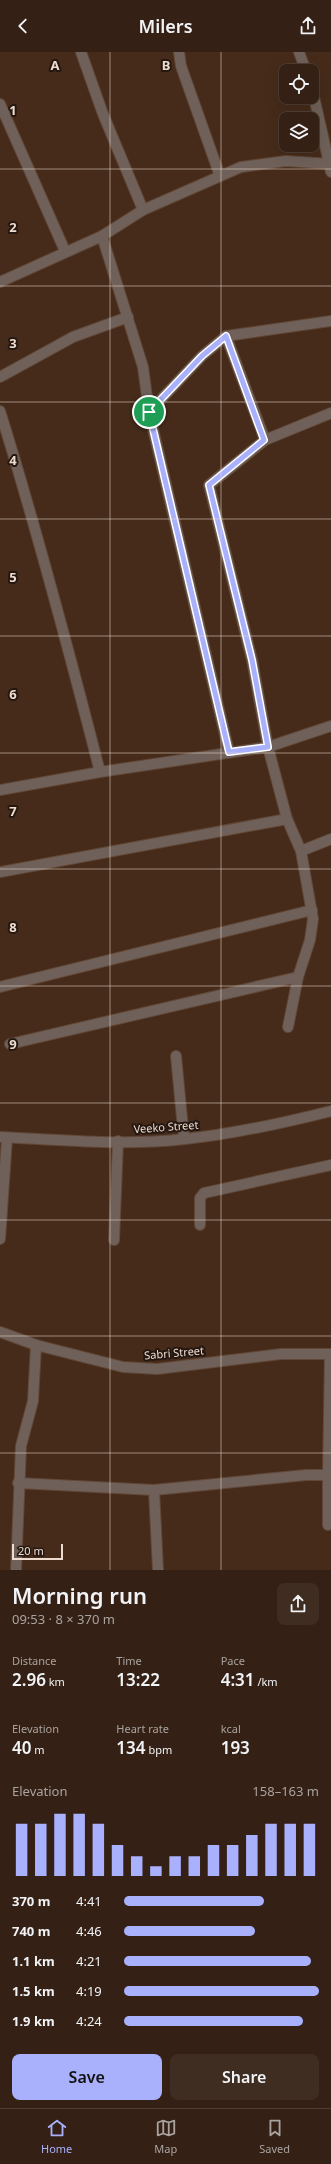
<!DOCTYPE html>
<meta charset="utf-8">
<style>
:root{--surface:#342014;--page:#3f2d22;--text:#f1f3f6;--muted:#a9a3a0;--line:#4e3e34;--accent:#a9b0fc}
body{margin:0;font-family:"Noto Sans",sans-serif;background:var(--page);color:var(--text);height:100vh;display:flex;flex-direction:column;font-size:15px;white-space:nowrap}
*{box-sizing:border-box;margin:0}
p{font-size:13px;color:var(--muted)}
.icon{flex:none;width:22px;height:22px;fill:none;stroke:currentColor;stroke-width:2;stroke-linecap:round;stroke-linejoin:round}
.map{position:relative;height:1518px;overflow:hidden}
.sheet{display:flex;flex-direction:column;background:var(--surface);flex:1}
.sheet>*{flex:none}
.fabs{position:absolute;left:279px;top:12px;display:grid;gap:8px}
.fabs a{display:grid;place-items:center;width:40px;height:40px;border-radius:8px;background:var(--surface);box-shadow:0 4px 16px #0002,0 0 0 1px var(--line);font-size:20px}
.scale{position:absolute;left:12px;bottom:10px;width:51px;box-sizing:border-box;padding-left:4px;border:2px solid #eddbd0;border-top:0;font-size:11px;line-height:14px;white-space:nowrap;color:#eddbd0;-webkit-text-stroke:3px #241710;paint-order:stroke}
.pin{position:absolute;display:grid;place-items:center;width:34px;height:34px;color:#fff;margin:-17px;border:2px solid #fff;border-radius:50%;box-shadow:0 1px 4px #0007}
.round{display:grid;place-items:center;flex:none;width:42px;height:42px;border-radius:8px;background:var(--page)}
.overview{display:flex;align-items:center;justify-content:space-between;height:68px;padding:0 12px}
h1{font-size:22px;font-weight:600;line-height:30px}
.figures{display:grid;grid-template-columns:repeat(3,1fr);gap:6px;height:68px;padding:4px 12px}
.figures div{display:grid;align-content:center}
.figures b{font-size:17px;font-weight:600}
.figures small{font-size:11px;font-weight:400}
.figures p{font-size:11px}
.chart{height:112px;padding:8px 12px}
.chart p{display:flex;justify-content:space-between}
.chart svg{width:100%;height:72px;margin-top:4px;stroke:var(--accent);stroke-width:6}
.action{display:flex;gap:8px;margin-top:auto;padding:8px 12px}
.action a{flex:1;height:46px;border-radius:8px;background:var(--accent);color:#111;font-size:16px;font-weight:600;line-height:46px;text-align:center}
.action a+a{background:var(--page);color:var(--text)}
ul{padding:0 12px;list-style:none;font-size:13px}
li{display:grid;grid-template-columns:64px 48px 1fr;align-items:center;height:30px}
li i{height:10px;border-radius:5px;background:var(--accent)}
header{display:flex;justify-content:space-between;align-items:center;height:52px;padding:0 12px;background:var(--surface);font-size:18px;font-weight:600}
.tab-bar{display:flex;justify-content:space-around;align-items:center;height:56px;border-top:1px solid var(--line);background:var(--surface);font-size:11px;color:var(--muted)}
.tab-bar a{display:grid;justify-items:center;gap:2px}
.tab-bar .active{color:var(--accent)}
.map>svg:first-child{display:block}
</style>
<header><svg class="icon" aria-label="back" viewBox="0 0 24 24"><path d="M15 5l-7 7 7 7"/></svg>Milers<svg class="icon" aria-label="share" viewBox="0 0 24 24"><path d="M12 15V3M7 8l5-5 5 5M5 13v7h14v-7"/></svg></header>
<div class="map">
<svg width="331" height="1518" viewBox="0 0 331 1518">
<rect width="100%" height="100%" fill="#462b1a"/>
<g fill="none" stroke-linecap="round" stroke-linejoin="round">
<defs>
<g id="street">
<path d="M81 0 103 62 143 158"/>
<path d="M179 0 181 14 220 124"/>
<path d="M299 0 306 19"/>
<path d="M312 36 331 120"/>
<path d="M0 52 65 199"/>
<path d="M102 184 143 315 149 360 229 700"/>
<path d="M0 230 102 184 143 158 241 115 286 109 331 112"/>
<path d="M226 284 265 388 331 361"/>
<path d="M0 325 73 285 128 265"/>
<path d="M0 359C37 478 69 599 100 720"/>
<path d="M149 360 202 304 226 284 331 269"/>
<path d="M265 388 209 433 252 608 268 695 287 767 301 799 313 867 310 888 298 925 288 975"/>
<path d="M0 738 100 720 268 695 331 674"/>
<path d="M301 799 331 787"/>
<path d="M0 820 287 767"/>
<path d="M0 935 312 858"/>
<path d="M10 992 298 925"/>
<path d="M176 1004 184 1087"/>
<path d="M0 1085C61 1088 124 1094 185 1087 235 1082 283 1071 331 1059"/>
<path d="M200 1173V1146L204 1141 331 1113"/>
<path d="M0 1187 7 1086"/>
<path d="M114 1188 118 1089"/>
<path d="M0 1280 36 1293 123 1315 157 1317 281 1302H331"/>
<path d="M18 1431 154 1438 158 1518"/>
<path d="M154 1438 306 1423H328L330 1302"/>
<path d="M328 1473V1423"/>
<path d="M16 1518 21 1394 33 1349 36 1293"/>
</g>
</defs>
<!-- street casing -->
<use href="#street" stroke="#614737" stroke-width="12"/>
<!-- street -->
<use href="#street" stroke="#6f6159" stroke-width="10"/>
</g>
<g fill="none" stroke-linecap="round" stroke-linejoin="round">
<defs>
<path id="route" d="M226 284 264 388 209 433 252 608 268 695 229 700 149 360 202 304Z"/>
</defs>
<!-- route casing -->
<use href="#route" stroke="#fff" stroke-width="8"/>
<!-- route -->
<use href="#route" stroke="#a9b0fc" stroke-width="5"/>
</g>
<!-- grid -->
<path fill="none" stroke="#eddbd0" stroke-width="1" stroke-opacity="0.55" d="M110 0V1518M221 0V1518M0 117H331M0 234H331M0 350H331M0 467H331M0 584H331M0 701H331M0 817H331M0 934H331M0 1051H331M0 1168H331M0 1284H331M0 1401H331"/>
<g text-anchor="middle" stroke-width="4" stroke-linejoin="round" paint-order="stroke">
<!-- street labels -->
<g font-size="11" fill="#eddbd0" stroke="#241710">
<text transform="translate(166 1075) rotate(-4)" y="4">Veeko Street</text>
<text transform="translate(174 1301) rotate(-5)" y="4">Sabri Street</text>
</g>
</g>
<g font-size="13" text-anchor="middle" font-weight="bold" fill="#eddbd0" stroke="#241710" stroke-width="4" stroke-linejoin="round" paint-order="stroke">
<text x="55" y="18">A</text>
<text x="166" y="18">B</text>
<text x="13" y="63">1</text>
<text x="13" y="180">2</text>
<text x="13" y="296">3</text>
<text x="13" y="413">4</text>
<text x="13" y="530">5</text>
<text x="13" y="647">6</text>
<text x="13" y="764">7</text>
<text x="13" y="880">8</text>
<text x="13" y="997">9</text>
</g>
</svg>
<div class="fabs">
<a><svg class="icon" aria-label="locate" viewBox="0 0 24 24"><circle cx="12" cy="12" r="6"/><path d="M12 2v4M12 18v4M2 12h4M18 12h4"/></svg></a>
<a><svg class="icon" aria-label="layers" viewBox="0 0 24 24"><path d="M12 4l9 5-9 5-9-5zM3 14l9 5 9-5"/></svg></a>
</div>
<div class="scale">20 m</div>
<div class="pin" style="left:149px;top:360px;background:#1e9e55"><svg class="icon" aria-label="arrive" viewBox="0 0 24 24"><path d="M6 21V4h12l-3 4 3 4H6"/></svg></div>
</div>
<section class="sheet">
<div class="overview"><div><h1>Morning run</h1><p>09:53 · 8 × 370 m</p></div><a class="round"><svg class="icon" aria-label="share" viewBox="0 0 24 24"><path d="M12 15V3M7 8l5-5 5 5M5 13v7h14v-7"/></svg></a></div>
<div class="figures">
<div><p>Distance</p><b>2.96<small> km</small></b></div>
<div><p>Time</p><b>13:22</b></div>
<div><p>Pace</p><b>4:31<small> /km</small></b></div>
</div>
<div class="figures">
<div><p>Elevation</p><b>40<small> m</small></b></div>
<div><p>Heart rate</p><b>134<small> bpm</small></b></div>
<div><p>kcal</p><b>193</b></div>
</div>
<div class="chart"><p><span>Elevation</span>158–163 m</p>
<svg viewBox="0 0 160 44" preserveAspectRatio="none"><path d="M5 44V12M15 44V12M25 44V6M35 44V6M45 44V12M55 44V25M65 44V32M75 44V38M85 44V32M95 44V32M105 44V25M115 44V25M125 44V19M135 44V12M145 44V12M155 44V12"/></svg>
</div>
<ul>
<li><b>370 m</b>4:41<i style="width:72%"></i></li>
<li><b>740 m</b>4:46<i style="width:67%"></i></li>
<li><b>1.1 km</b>4:21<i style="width:96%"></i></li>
<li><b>1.5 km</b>4:19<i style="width:100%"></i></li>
<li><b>1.9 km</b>4:24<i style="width:92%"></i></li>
</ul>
<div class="action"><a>Save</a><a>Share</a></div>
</section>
<nav class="tab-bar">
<a class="active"><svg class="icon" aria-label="home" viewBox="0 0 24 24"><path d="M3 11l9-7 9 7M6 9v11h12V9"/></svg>Home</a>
<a><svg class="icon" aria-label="map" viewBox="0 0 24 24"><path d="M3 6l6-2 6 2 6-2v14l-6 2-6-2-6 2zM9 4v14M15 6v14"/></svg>Map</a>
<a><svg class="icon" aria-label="saved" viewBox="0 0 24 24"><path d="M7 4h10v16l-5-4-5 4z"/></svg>Saved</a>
</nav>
